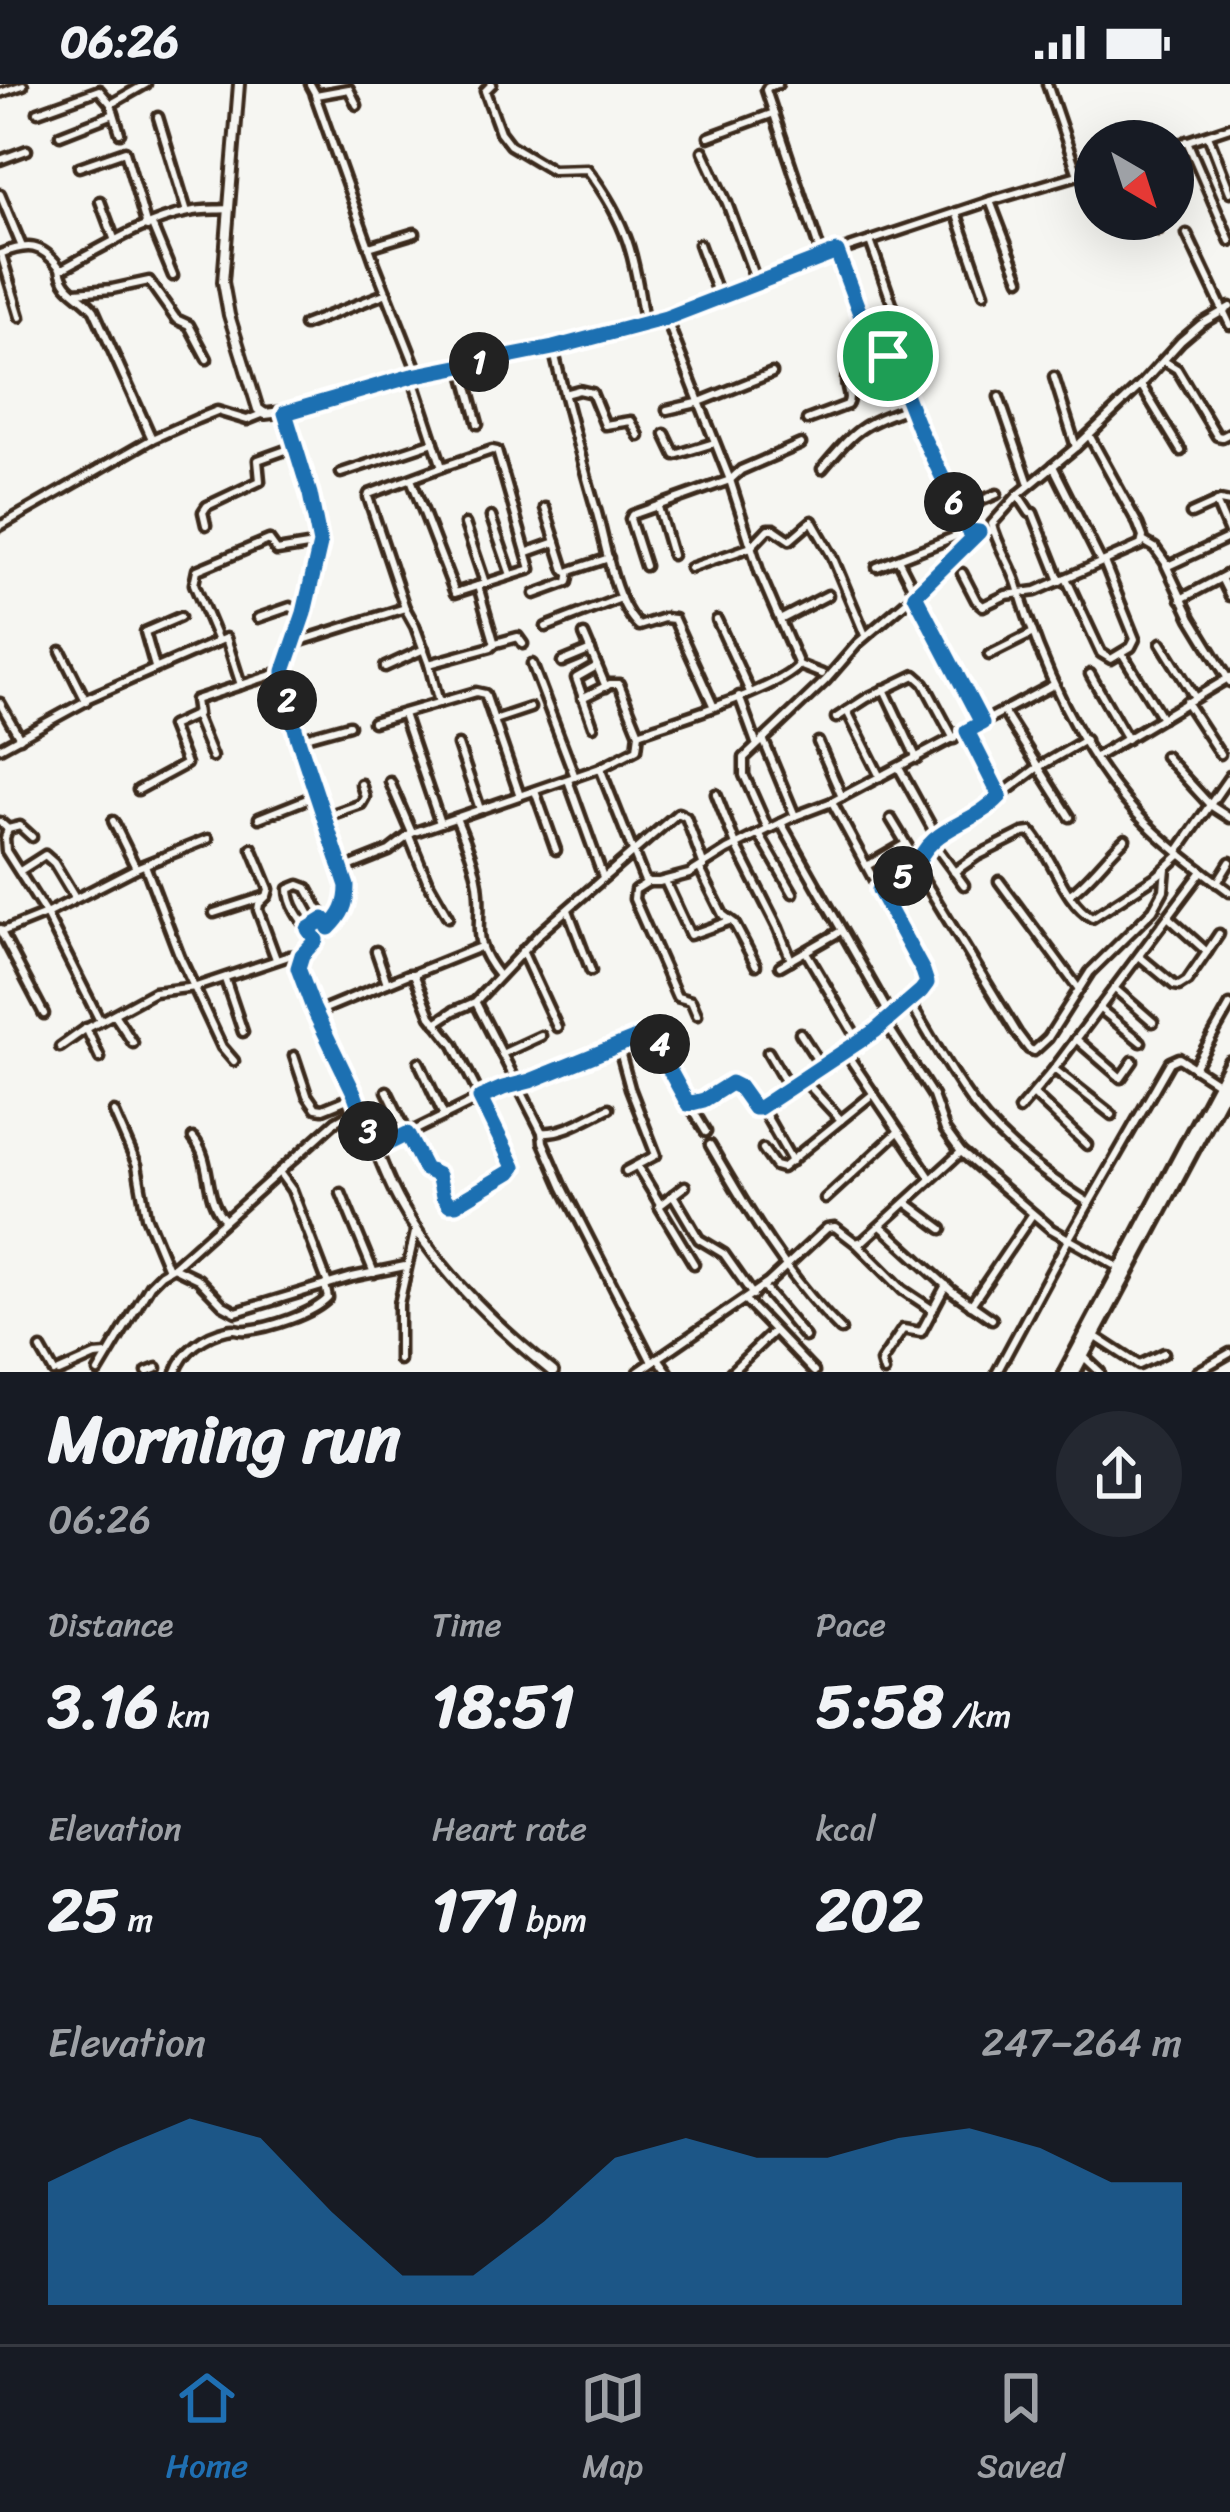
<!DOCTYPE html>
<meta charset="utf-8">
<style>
:root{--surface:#171b24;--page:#242831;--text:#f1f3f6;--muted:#9ea1a6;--line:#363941;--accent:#1f6fb2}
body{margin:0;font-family:Sriracha,sans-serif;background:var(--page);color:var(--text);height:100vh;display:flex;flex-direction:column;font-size:45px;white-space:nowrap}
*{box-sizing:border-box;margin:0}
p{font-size:39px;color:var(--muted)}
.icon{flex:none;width:66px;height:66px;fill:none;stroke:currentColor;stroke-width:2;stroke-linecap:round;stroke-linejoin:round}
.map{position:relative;height:1288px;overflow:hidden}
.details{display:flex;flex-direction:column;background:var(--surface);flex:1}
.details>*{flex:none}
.needle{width:78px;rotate:141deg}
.buttons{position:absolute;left:1074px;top:36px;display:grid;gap:24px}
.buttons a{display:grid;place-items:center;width:120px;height:120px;border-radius:50%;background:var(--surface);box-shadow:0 12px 48px #0002;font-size:60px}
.pin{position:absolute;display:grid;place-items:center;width:102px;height:102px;color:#fff;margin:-51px;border:6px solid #fff;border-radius:50%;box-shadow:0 3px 12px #0007}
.km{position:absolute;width:60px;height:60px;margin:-30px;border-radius:50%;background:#222;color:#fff;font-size:33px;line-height:60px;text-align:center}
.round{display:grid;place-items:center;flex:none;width:126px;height:126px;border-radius:63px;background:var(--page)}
.headline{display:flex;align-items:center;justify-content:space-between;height:204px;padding:0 48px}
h1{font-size:66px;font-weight:700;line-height:90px}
.metrics{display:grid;grid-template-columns:repeat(3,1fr);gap:18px;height:204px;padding:12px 48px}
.metrics div{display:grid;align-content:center}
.metrics b{font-size:60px;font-weight:700}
.metrics small{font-size:33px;font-weight:400}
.metrics p{font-size:33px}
.chart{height:336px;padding:24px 48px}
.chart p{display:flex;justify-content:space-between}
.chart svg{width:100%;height:216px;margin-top:12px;fill:var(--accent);opacity:.7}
.status{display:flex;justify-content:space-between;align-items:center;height:84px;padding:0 60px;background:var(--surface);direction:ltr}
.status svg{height:33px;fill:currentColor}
.dock{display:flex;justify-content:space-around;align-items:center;height:168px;border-top:3px solid var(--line);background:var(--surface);font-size:33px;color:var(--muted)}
.dock a{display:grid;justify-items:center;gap:6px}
.dock .current{color:var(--accent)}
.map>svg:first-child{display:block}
</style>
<div class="status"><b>06:26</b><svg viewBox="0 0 49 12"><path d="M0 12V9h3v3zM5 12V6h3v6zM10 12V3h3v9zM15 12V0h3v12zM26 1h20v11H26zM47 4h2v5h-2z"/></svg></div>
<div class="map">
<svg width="1230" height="1288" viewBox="0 0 1230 1288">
<rect width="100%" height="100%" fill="#f6f6f2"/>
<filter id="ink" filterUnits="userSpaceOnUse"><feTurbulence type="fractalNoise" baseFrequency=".00833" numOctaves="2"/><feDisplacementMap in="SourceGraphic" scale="24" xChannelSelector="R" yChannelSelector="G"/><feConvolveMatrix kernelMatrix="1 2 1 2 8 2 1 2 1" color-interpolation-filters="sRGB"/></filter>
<g filter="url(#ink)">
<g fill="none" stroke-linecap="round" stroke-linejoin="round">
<defs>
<g id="minor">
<path d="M310 0 316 11 349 5 357 21"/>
<path d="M492 0 485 7 500 48 510 61 552 86 587 85C628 139 635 173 644 239"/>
<path d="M778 0 768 3 766 6 822 173"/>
<path d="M1047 0 1078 91"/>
<path d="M0 9 23 1"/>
<path d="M315 11 375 180 419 291"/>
<path d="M38 28 99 6 111 20"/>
<path d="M158 33 187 128"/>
<path d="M120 49 111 20 146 0"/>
<path d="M60 51 114 30"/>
<path d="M1208 51 1230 108"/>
<path d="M709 53 774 29"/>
<path d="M1187 57 1230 157"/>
<path d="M1173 62 1230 43"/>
<path d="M703 67 727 119 756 197"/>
<path d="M0 76 27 66"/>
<path d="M79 83 125 67 147 143"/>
<path d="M0 110 22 163"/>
<path d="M100 117 115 157"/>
<path d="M990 117 1020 195"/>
<path d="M956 128 984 209"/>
<path d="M1153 135 1158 146"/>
<path d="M152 141 173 192"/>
<path d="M1187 150 1230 241"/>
<path d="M870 157 899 239"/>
<path d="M699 160 719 214"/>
<path d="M369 163 415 149"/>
<path d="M837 168 863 235 877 239 919 345 966 442 974 448 992 447"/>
<path d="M0 170C28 159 41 159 60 184H64C103 163 146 136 189 128 202 125 216 126 228 125"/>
<path d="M1 170 20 233"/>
<path d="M60 184C63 207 81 209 94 226L152 355"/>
<path d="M76 208 112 205 149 197 176 235 189 241 207 275"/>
<path d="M1230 223 1201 240 1181 257 1141 301 1076 363 1018 411 992 440C997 461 1010 479 1017 500 1040 579 1081 669 1137 730 1165 760 1198 784 1230 808"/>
<path d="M666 234 730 396 760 490 799 581 822 590"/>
<path d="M304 241 387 209"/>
<path d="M553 264C566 319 581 374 597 429 606 461 614 519 639 542L664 534 674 535 713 621"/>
<path d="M1164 277 1177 285 1217 352 1222 353 1230 349"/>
<path d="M462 281 478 340"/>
<path d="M412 292 442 383 369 410 368 413 405 524 415 542 429 580"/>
<path d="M1054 293 1076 363"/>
<path d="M1141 301 1181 367"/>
<path d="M564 310 579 306 592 309 605 341 631 337 639 352"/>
<path d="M999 313 1029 400"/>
<path d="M667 326 697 319 772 289"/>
<path d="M285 329 393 297 553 264 666 234 822 173 990 117 1095 86"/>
<path d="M807 336 847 321C853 311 843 302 847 291L888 272"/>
<path d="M665 350 675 371 714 359"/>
<path d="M1053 382 1101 478"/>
<path d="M822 385C856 345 860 341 910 323"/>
<path d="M341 389 434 358"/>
<path d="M411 395 455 509 531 485 497 367 492 366 442 383"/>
<path d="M1018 411 1030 429"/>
<path d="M1216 418 1230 451"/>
<path d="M658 423 672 471"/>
<path d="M545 424 565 486 568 489"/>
<path d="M958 426 997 410"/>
<path d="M1033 429 1060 497"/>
<path d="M1191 430 1220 417 1230 419"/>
<path d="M491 433 511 491"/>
<path d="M465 440 485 499"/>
<path d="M206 441 203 428 207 422 260 397 258 376 297 362"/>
<path d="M0 442 152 355 197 335 217 327 247 336 262 330"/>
<path d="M1143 457 1155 464 1168 482 1230 453"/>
<path d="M528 468 556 458"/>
<path d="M898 475 981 637"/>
<path d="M1166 481 1191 534 1230 598"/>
<path d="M645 482 630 435 632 431 730 396 741 386 801 360"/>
<path d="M877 483 969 447"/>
<path d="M690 484 751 463 768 445H774L790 456 812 437 832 472 865 551"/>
<path d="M962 489 976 516 983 522 1006 511 1036 507 1141 461 1143 453 1138 440 1089 351"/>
<path d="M1066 494 1101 569 1111 575 1131 563 1135 555 1104 478"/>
<path d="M1221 494 1230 512"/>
<path d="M478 502 494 557 496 559 518 553 523 560"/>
<path d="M535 510 568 498 570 487 609 474"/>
<path d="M1181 515 1230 489"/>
<path d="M258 534 290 523 304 529"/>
<path d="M717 536 750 608"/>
<path d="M780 536 828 511"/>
<path d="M546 543 621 514"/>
<path d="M584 551 606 603"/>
<path d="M218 557 194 500 197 486 269 456 277 467 320 460"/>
<path d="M294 559 405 524"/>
<path d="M1161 559 1194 612"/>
<path d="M1122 569 1162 634"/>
<path d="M989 571 1033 549"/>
<path d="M562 578 591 566"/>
<path d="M532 580 575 693"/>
<path d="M155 583 145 548 180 533"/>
<path d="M385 583 424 565"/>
<path d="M1090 590 1127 655"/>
<path d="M884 605 917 675"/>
<path d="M739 612 756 659"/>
<path d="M86 615 226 554 241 601"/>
<path d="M1186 618 1220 670"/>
<path d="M0 619 20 654"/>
<path d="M439 619 429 580 491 563 495 559"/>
<path d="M847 627 880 693"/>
<path d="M1003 627 1070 733"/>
<path d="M403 630 440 739"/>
<path d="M195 631 212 673"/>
<path d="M836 634 867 614 915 591 924 599 954 655"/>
<path d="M494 636 530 624"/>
<path d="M373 638 476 608 485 610 520 712"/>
<path d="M593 642 576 594 597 582"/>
<path d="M639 649C673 636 781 605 799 581"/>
<path d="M298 655 349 641"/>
<path d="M763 655 795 732"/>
<path d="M818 658 842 713"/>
<path d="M458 661 480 725"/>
<path d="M0 664 86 617 61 567"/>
<path d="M1165 672 1210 721 1230 734"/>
<path d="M1096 673 1230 593"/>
<path d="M600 684 644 795 648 798H659L689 790 727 766 795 732 832 718 1053 601"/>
<path d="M899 684 937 753"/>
<path d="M568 696 603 793"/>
<path d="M390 698 412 749"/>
<path d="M138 706 186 680 171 642 197 630 195 616 284 587"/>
<path d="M535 707 556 766"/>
<path d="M716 710 736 761 778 844 791 876"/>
<path d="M1001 711 1037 684 1085 656"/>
<path d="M324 733 361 720 365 713 361 700"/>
<path d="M259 734 317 711"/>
<path d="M456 734C465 756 474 776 478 800 484 844 467 852 499 892"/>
<path d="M891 735 917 778"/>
<path d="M113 737 136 784"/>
<path d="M0 738 8 745 20 742 32 753"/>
<path d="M781 739 891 933"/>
<path d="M8 745 5 754 6 767 46 830 100 937"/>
<path d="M768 745 744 691V674L826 596 859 558 927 500 979 448"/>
<path d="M759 750 793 809"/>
<path d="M409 752 427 796 448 833"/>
<path d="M931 756 964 801"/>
<path d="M252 764 269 805 267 812 259 820 258 826 276 875"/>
<path d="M1178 767 1230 692"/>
<path d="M145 781 180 873 222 963 234 977"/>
<path d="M867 782 905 760"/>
<path d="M700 785 723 831 734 839 756 881"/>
<path d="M341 786 389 767 412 749 600 684 637 665 639 649 619 600H610L582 614"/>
<path d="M20 787 45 771 54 779 75 814"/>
<path d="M914 788C930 739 970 744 1001 711L967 647"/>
<path d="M954 788 977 772 1023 749 1031 748C1053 773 1064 818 1092 834L1158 791 1181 770"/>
<path d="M665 797 690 851 729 837"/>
<path d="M999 797 1078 904"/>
<path d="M648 798 635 806 634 815 677 913 691 917 697 931"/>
<path d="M1217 799 1230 778"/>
<path d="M880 805 910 788 922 793 1017 949 1029 965 1034 967 1048 954 1090 888 1153 826 1164 806 1166 784"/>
<path d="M1070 810C1090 796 1106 772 1125 755"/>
<path d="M568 826 591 887"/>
<path d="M214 829 264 813"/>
<path d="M0 845 1 848 46 830 136 784 208 755"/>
<path d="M1 848 44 930"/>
<path d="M316 856C305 841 289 824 289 805L299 801 307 804 329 844"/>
<path d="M376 867 387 899"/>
<path d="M522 867 557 943"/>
<path d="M806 868 859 958"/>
<path d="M1207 868 1219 850"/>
<path d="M1139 872 1174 901 1179 902 1187 897 1207 868 1168 833"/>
<path d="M780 882 841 847"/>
<path d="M413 890 480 863"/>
<path d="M225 895 243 948"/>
<path d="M1114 904 1153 938"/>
<path d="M909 917C930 952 950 989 974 1021 1005 1062 1047 1092 1089 1119"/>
<path d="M476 919 542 1048C564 1050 589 1033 609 1024"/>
<path d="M1099 924 1141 958"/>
<path d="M315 929 409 890H414L431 932 454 961 499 1050 514 1080 512 1086 456 1120H449L443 1112 438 1091 423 1081 387 1007"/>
<path d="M114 930 133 959"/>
<path d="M436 939 454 927 475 918 540 849 678 729 686 733 704 782"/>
<path d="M886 939 933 1012 945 1046 961 1068 1051 1145 1118 1183"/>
<path d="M86 944 100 974"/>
<path d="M800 949 822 983"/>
<path d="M1076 955 1121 994 1133 977"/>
<path d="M618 960 630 1004 656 1071 626 1087"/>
<path d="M60 963 84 946 154 908 196 903 289 872 302 871"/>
<path d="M768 968 789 1004"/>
<path d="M846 969 931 1095"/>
<path d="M502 970 541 952"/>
<path d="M294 972 307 1011 316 1024 323 1025 355 1012"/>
<path d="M419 978 444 1032"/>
<path d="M1194 984 1230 921"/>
<path d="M1054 985 1112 1031"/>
<path d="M803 995 841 1036"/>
<path d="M1033 1010 1087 1061"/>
<path d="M692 1021 731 999 739 1003 754 1023 759 1024 875 947 925 903 927 899 923 887 832 718"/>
<path d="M761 1023 792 1077"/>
<path d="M1019 1026 1054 985 1202 787"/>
<path d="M114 1028 137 1081 146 1132 168 1185"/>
<path d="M542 1048 543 1058 563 1104 652 1278"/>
<path d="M193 1054C214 1078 202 1113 225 1136"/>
<path d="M710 1061C748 1127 787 1193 841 1246"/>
<path d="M763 1065 775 1082 782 1084 873 1010"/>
<path d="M375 1066 503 1003 530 997 651 948 657 950 669 987 706 1048"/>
<path d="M637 1082 660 1120"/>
<path d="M279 1088 292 1106 328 1200"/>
<path d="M685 1102 659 1122 694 1180"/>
<path d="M341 1109 374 1189"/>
<path d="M673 1111 699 1155 724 1170 753 1211"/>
<path d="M825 1115 898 1048"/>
<path d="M907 1119 942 1145"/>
<path d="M881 1142 952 1207 992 1235"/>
<path d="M856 1159 903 1206 933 1226"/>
<path d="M173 1183 198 1195 223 1221 236 1228 352 1193 405 1182"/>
<path d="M763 1203 805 1253"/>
<path d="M746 1217 814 1288"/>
<path d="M971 1221 1032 1131"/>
<path d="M1093 1251 1139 1281 1164 1269"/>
<path d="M41 1265 54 1288"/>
<path d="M1083 1272 1100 1288"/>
<path d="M658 1274 668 1288"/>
<path d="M399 1276V1220L416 1144"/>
<path d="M59 1288 95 1272 107 1271"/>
<path d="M98 1288 150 1201 161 1190 173 1183 336 1037 359 1024"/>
<path d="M147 1288 157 1284"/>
<path d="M176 1288C183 1267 204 1251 227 1246 240 1243 233 1247 247 1246 269 1244 313 1230 328 1214L325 1201"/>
<path d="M638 1288 768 1199 827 1144 835 1143 856 1159 863 1157 961 1068"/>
<path d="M731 1288 774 1247"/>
<path d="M884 1288 881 1278 903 1245 921 1248 946 1201"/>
<path d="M997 1288 1068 1156 1170 978 1179 974 1216 998"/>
<path d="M1197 1288 1230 1269"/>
</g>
<path id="tertiary" d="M239 0 223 198 229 231 258 325 265 330 282 328 287 331 315 427 320 460 304 529 284 587V603L298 655 347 803C347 845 308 848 298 884 309 926 333 964 351 1003 368 1040 379 1079 398 1115 434 1183 494 1241 553 1288"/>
<g id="trunk">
<path d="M1066 1288 1230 979"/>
<path d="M1074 1288 1230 995"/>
</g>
</defs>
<!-- minor casing -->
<use href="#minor" stroke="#3b2a1e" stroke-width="15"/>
<!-- tertiary casing -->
<use href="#tertiary" stroke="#3b2a1e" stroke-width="16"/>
<!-- trunk casing -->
<use href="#trunk" stroke="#3b2a1e" stroke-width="20"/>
<!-- minor -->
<use href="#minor" stroke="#f6f6f2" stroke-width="6"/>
<!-- tertiary -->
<use href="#tertiary" stroke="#f6f6f2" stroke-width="8"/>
<!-- trunk -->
<use href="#trunk" stroke="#f6f6f2" stroke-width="10"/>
</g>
</g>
<g fill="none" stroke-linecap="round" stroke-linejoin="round" filter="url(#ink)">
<defs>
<path id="route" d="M837 168 862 235 877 239 919 345 966 442 969 447 979 448 915 511 982 639 967 647 1000 712C970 744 929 740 914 788L879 806 923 887 927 899 921 907 875 947 759 1024H754L739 1003 731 999 704 1016 688 1020 670 987 657 950 651 948 530 997 503 1004 480 1014 514 1083 510 1088 456 1120H449L443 1112 438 1091 425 1085 407 1050 375 1066 354 1009 313 924 298 884 302 871 316 856 308 845 324 835 329 844C342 831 347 821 347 802L298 655 284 602V587L304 529 320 460 310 410 285 329 412 292 553 264 666 234Z"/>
</defs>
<!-- route casing -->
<use href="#route" stroke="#fff" stroke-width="24"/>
<!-- route -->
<use href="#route" stroke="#1f6fb2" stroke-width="15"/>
</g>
</svg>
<div class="buttons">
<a><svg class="needle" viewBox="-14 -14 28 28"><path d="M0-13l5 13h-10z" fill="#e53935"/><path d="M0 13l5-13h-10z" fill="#9ea1a6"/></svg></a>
</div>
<div class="pin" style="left:888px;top:272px;background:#1e9e55"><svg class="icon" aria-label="arrive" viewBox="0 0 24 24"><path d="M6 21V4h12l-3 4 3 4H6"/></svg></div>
<b class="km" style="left:479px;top:278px">1</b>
<b class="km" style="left:287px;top:616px">2</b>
<b class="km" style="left:368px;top:1047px">3</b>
<b class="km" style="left:660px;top:960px">4</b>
<b class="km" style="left:903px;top:792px">5</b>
<b class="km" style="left:954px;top:418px">6</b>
</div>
<section class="details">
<div class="headline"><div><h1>Morning run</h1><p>06:26</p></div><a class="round"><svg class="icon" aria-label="share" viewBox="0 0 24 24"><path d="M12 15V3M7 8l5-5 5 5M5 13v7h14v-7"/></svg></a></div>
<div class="metrics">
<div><p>Distance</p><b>3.16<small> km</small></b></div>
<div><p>Time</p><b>18:51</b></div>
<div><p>Pace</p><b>5:58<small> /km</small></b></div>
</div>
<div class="metrics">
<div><p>Elevation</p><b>25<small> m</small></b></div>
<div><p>Heart rate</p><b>171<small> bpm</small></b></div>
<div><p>kcal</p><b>202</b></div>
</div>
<div class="chart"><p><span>Elevation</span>247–264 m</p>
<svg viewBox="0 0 160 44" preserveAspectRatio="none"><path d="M0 44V19L10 12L20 6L30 10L40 25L50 38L60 38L70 27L80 14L90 10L100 14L110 14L120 10L130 8L140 12L150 19L160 19V44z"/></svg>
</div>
</section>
<nav class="dock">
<a class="current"><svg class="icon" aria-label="home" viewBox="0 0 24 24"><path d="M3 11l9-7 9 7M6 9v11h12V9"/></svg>Home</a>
<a><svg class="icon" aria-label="map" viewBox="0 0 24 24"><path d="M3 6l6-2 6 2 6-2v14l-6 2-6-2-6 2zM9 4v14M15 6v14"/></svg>Map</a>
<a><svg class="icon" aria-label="saved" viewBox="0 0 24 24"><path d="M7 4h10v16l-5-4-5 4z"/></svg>Saved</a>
</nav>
